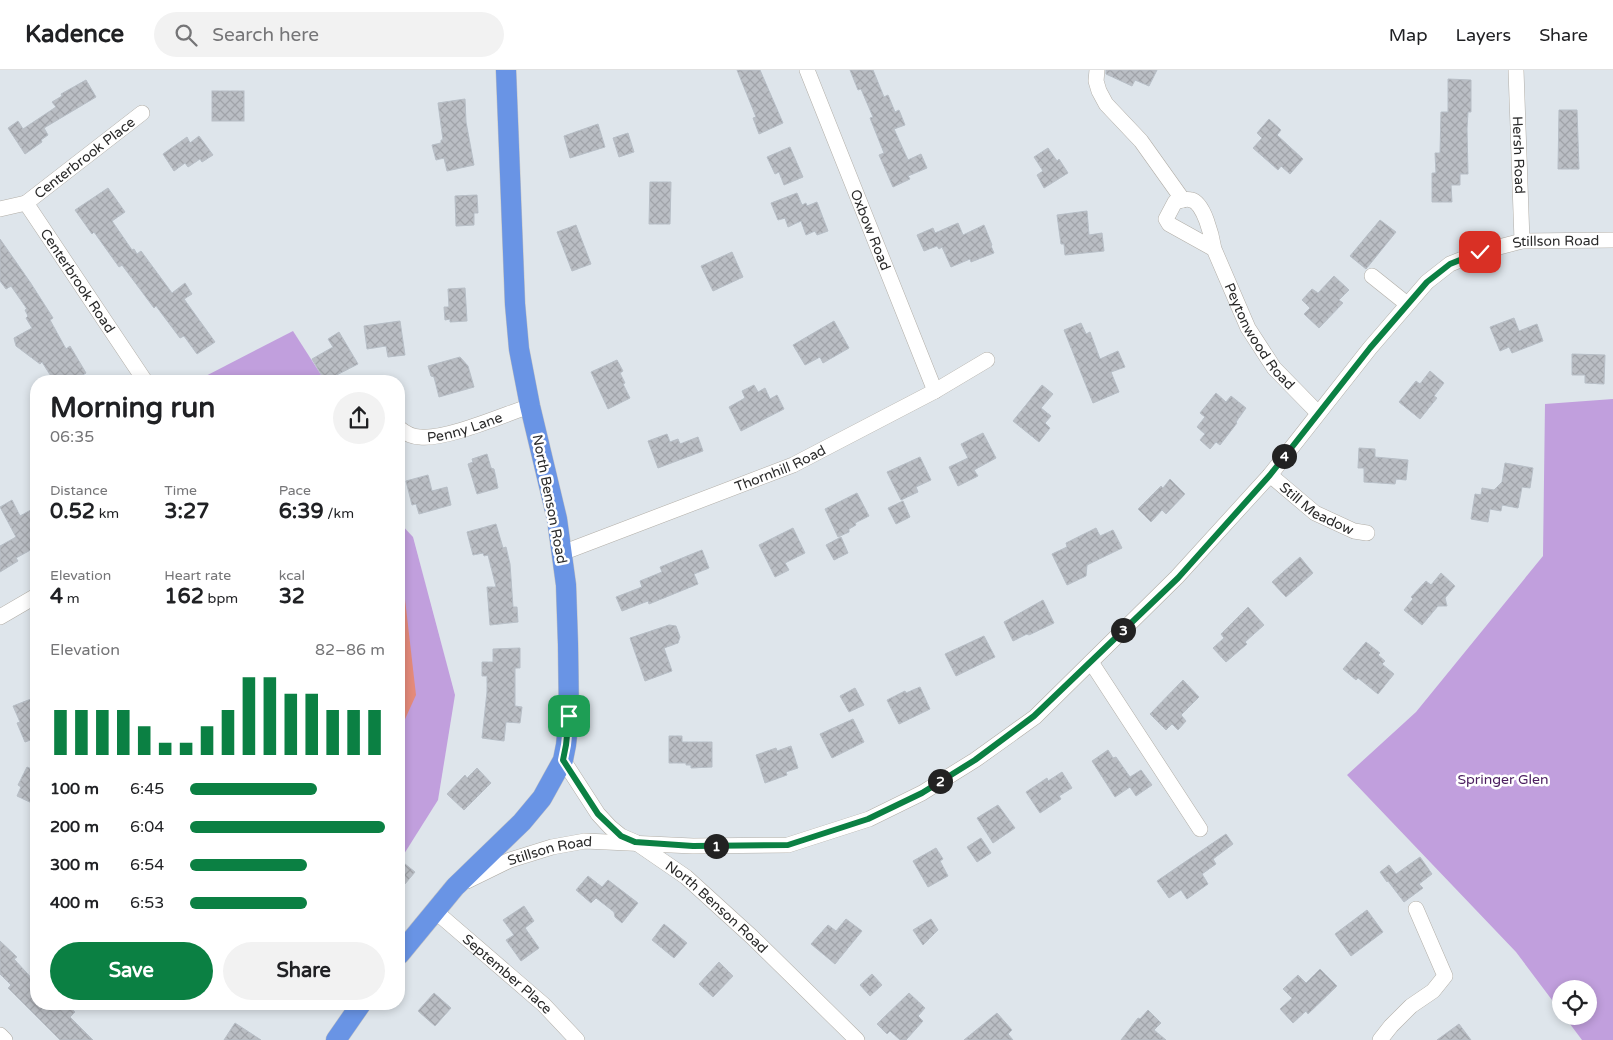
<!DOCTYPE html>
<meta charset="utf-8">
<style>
:root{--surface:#fff;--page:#f2f2f2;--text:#202124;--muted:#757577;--line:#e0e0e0;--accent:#0b8043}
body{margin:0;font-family:"Varela Round",sans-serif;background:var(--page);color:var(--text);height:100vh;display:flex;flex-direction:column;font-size:19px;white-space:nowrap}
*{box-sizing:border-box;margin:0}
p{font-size:16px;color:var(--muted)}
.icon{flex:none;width:28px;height:28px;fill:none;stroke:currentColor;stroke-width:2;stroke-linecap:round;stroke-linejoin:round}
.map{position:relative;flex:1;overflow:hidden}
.details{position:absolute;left:30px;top:305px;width:375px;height:635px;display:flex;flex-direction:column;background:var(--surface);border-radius:20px;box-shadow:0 2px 8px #0003}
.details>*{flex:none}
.fabs{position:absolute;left:1552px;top:910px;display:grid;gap:10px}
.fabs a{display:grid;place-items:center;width:45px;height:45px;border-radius:50%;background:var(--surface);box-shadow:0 2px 8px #0003;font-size:25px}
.pin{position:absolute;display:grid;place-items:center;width:42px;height:42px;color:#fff;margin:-21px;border-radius:10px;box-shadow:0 2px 8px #0006}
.km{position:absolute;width:25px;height:25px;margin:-12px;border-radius:50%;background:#222;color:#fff;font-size:14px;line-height:25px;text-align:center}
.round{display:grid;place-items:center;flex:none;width:52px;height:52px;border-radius:26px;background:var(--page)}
.overview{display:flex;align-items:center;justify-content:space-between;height:85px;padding:0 20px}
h1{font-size:28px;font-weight:800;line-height:38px}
.figures{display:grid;grid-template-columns:repeat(3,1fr);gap:8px;height:85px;padding:5px 20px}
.figures div{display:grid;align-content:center}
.figures b{font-size:21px;font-weight:800}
.figures small{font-size:14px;font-weight:400}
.figures p{font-size:14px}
.chart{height:140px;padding:10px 20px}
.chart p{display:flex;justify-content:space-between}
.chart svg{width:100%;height:90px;margin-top:5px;stroke:var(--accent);stroke-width:6}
.action{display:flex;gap:10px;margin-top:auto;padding:10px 20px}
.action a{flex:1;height:58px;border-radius:30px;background:var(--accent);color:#fff;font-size:20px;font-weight:800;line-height:58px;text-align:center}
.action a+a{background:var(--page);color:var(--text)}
ul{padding:0 20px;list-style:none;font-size:16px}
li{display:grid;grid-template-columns:80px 60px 1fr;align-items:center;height:38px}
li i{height:12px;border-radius:6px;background:var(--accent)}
header{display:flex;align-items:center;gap:30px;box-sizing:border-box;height:70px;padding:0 25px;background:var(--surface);border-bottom:1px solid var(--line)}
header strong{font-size:24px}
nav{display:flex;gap:28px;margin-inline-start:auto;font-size:18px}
.search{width:350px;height:45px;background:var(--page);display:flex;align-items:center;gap:12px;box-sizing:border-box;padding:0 18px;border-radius:28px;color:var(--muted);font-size:19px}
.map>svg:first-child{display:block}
</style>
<header>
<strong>Kadence</strong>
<div class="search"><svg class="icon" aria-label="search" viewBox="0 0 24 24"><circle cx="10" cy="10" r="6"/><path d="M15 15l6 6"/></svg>Search here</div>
<nav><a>Map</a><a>Layers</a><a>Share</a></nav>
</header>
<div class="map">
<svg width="1613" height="970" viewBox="0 0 1613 970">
<defs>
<pattern id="building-cross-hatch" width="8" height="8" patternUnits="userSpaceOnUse" patternTransform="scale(1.25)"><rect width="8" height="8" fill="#babec4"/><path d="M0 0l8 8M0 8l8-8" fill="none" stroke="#a0a3a9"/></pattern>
</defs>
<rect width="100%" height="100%" fill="#dee5eb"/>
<!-- park -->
<g fill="#c19fdd">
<path d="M293 261 325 311H196Z"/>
<path d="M1613 329V970H1582L1564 946H1589V919H1561V942L1516 882 1347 705 1416 642 1543 486 1545 334Z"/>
<path d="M399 452 413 467 455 625 438 730 404 784H399Z"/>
</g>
<!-- water -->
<path fill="#e48a7a" d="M399 494 402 503 416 625 401 658H399Z"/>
<!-- building -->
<g fill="url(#building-cross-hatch)" stroke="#b7bec6">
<path d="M737 0H760L783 53 759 64 753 48 756 47Z"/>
<path d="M850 0H873L884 27 888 25 895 42 899 40 905 55 894 59 908 90 921 84 927 98 908 106 910 109 893 117 879 85 884 83 870 48 873 47 861 19 858 20Z"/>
<path d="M1106 0H1157L1149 16 1135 10 1132 16 1106 4Z"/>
<path d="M1448 9 1471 10V42H1468L1467 59 1468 104H1460V115H1451L1452 132H1432V103H1436L1435 83H1440L1441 42H1448Z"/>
<path d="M86 10 96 27 44 58 48 65 41 70 42 72 25 84 8 58 18 51 23 59 56 37 52 32 62 26 61 24Z"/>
<rect x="212" y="21" width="32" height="30"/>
<path d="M465 29 466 52 474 95 447 101 444 88 436 90 432 75 441 73V70H443L438 33Z"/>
<path d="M1559 40H1577L1579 99H1558Z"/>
<path d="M1269 49 1281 60 1277 65 1303 89 1290 104 1281 96 1278 100 1253 78 1262 68 1257 63Z"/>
<path d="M598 54 605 77 570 88 564 66Z"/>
<path d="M628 63 634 82 619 87 613 68Z"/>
<path d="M199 66 213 85 202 92 200 89 188 97 185 93 174 101 163 84 187 67 190 73Z"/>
<path d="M790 77 803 107 784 115 779 102 775 104 767 87Z"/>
<path d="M1048 78 1057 91 1059 89 1068 103 1044 118 1037 105 1043 101 1034 87Z"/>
<path d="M650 112H671L670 154H649Z"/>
<path d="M108 118 125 142 112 151 132 180 134 179 137 184 141 181 172 223 185 213 192 224 184 229 215 272 197 284 184 266 180 268 156 236 154 238 122 195 119 197 94 162 92 164 75 140Z"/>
<path d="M797 123 802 135 806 133 807 136 817 132 828 161 817 165 815 161 806 165 801 151 788 157 785 148 778 150 771 133Z"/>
<path d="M477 125 478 143H474V155L456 156 455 126Z"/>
<path d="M1087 141 1089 165 1102 163 1104 181 1065 185 1064 174H1061L1057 145Z"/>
<path d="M1380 150 1396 162 1366 199 1350 186Z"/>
<path d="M958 153 963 165 984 155 992 175 991 176 994 183 971 192 970 189 951 197 942 177 939 179 937 176 924 181 917 165 933 158 935 163Z"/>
<path d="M576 155 591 194 572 201 557 162Z"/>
<path d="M0 169 30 212 53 248 50 250 66 279 70 276 86 303 73 311H54L42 292 40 294 16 276 14 268 32 258 26 248 28 246 25 240 27 239 11 216 6 219 0 211Z"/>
<path d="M732 182 743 207 713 221 701 196Z"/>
<path d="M1334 206 1349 220 1339 230 1343 233 1319 258 1304 244 1310 238 1302 230 1312 219 1318 223Z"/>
<path d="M465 218 467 251 450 252V249L445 250 444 237H449L448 219Z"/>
<path d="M1514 248 1519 261 1537 254 1543 271 1512 283 1509 277 1500 281 1490 257Z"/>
<path d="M400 251 405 285 388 287 386 276 367 279 364 256Z"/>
<path d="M834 251 849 278 823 293 820 287 805 295 793 275Z"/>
<path d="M1081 253 1086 264 1090 262 1100 289 1118 281 1125 297 1111 302 1119 322 1093 333 1064 260Z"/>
<path d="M339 262 358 294 325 311 312 289 333 277 328 269Z"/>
<path d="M1572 284 1605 285 1604 314 1585 313V305H1572Z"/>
<path d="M460 287 468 296 474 317 439 327 434 307 431 306 428 296Z"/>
<path d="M617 290 623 301 620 303 625 313 623 314 630 328 608 339 591 302Z"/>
<path d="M1430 301 1444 313 1434 326 1437 328 1420 349 1399 332 1416 311 1420 314Z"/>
<path d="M754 315 758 322 765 318 770 329 777 325 784 339 741 361 729 337 745 328 742 321Z"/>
<path d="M1042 315 1053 324 1041 338 1051 346 1045 353 1050 358 1039 372 1013 351Z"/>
<path d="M1216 323 1226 332 1231 326 1246 338 1236 352 1237 353 1220 375 1216 372 1210 379 1200 370 1205 364 1197 357 1205 347 1200 343Z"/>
<path d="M983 363 996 388 974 400 978 406 958 416 949 397 968 388 961 374Z"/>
<path d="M667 364 670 372 678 369 680 374 698 367 703 381 658 398 648 371Z"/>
<path d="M1359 378 1375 379V387L1408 390 1406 410 1396 409 1395 414 1364 412V398H1358Z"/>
<path d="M487 384 491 398 494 399 498 418 477 424 468 394 473 392 472 389Z"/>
<path d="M920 387 931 410 916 417 918 422 901 430 887 402Z"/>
<path d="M1505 393 1533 398 1530 418 1522 417 1518 438 1502 435 1501 441 1490 439 1488 452 1471 449 1475 424 1481 425 1482 418 1494 420 1502 412Z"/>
<path d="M428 405 432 421 447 417 451 435 419 444 416 434 412 435 406 411Z"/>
<path d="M1170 409 1185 424 1166 444 1162 440 1151 452 1138 439 1161 416 1163 418Z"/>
<path d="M857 423 869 446 855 453 856 455 849 459V462L838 467 825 439Z"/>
<path d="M12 430 20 446 36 437V477L16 488 18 491 0 502V476L16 467 0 437Z"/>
<path d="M903 431 910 447 896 454 888 438Z"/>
<path d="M496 454 503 478 506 477 510 494 513 537H517L518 552 490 555 487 517H496L488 485 484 486 483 483 473 485 467 462Z"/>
<path d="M793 458 805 483 785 493 789 500 775 507 759 475Z"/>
<path d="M1096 458 1100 466 1113 460 1122 478 1087 495 1086 506 1067 515 1052 484 1067 477 1066 473Z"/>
<path d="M841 467 848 483 834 490 826 475Z"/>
<path d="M702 480 709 498 694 504 698 514 649 534 648 531 622 541 616 527 642 517 640 511 662 502 660 497Z"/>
<path d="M1300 487 1313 503 1286 527 1272 512Z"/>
<path d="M1441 503 1455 516 1445 528 1447 536H1438L1422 555 1404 540 1413 529 1411 527 1426 511 1431 515Z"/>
<path d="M1043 530 1054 553 1029 565 1027 564 1013 571 1004 552Z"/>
<path d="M1248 537 1264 555 1245 572 1247 574 1226 592 1213 578 1224 568 1221 564Z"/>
<path d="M669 555 676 556 680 567 678 573 664 578 672 601 645 611 630 568Z"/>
<path d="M984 566 995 587 956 606 945 584Z"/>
<path d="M1366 572 1380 583 1378 585 1385 591 1382 594 1394 604 1378 624 1358 608 1356 610 1343 599Z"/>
<path d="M520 578V598H515V636L522 637 520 653 506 652 504 671 482 668 487 622V606H482V592H493V579Z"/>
<path d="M1183 610 1199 627 1181 645 1186 651 1178 660 1172 654 1166 660 1150 644Z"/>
<path d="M920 617 930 639 899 654 887 630 905 621 906 623Z"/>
<path d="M855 618 864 635 849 642 840 626Z"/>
<path d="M36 627V668L25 672 17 653 20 652 13 636Z"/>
<path d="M853 649 864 672 832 688 820 664Z"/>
<path d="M669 666H682V672H712V697L691 698V695H686V693H669Z"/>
<path d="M791 676 798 698 786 702 787 705 765 713 756 685 776 678 777 681Z"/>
<path d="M1108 680 1113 688 1116 687 1130 707 1141 700 1152 715 1136 726 1130 717 1115 727 1092 691Z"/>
<path d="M27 697 36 701V735L17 726 21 717 18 715Z"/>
<path d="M477 698 491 713 464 740 447 724 465 705 467 708Z"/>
<path d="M1062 702 1072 718 1059 726 1061 729 1040 743 1026 722 1047 708 1048 711Z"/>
<path d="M998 735 1015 758 993 773 977 748Z"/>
<path d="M1226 764 1233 774 1213 789 1216 794 1202 804 1208 814 1187 829 1181 820 1169 828 1157 811Z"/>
<path d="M981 768 991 783 977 792 967 777Z"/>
<path d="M936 778 943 789 940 791 948 806 928 817 913 791Z"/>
<path d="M1420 787 1432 804 1419 814 1423 818 1404 832 1388 811 1387 812 1380 802 1389 795 1396 804Z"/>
<path d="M399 789 415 802 399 821Z"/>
<path d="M588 806 602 817 608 810 638 833 622 853 615 847 614 842 596 828 591 833 576 820Z"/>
<path d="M524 836 534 851 525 858 539 878 521 891 506 870 514 865 503 850Z"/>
<path d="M1367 840 1383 862 1351 886 1335 864Z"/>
<path d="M846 849 862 861 835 894 811 874 828 855 836 861Z"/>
<path d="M931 849 938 860 923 875 913 860Z"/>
<path d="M664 854 687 873 674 888 652 870Z"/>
<path d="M0 871 17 887 14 889 36 913V934H67L75 942 70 947 93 970H60L8 918 11 915 0 904Z"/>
<path d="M719 892 733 906 713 927 699 914Z"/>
<path d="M1320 899 1337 916 1308 944 1306 941 1293 953 1280 939 1292 928 1283 919 1298 905 1306 913Z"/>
<path d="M872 904 882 915 870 926 860 915Z"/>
<path d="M434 923 451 938 435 956 418 941Z"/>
<path d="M909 923 925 938 918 946 923 951 906 970H900L890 961 887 964 877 954Z"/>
<path d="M1148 940 1161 953 1154 960 1166 970H1121L1138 948 1140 949Z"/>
<path d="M997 943 1012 960 1008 964 1013 970H964Z"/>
<path d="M235 953 261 970H224Z"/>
<path d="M1459 954 1471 970H1437Z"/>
</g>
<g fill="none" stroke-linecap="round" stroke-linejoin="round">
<defs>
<g id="minor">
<path id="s1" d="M807 0 935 321"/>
<path d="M1097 0 1096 11 1099 21 1106 34 1141 71 1183 130"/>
<path id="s2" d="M1516 0 1522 171"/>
<path id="s3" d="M26 133 142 43"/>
<path id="s4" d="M0 139 26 133 145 311"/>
<path id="s5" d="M1214 179C1212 167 1204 132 1191 130 1186 128 1179 131 1175 132L1166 149 1169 154 1214 179 1248 258 1274 298 1318 343"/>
<path d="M1372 206 1407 234"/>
<path id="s6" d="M399 358C405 363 412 367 420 367 446 370 503 345 530 336"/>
<path id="s7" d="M1270 405 1315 443 1354 461 1367 463"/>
<path id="s8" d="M562 483 793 395 935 321 987 290"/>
<path d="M0 547 36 526"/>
<path d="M1091 592 1200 759"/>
<path id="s9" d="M563 690 598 744 610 757 621 766 635 772 686 807 752 867 857 970"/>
<path id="s10" d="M467 811 510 790 552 777 585 771 693 776 788 775 869 749 922 723 975 690 1035 647 1177 507 1270 405 1370 278 1427 212 1450 194 1480 182 1522 171 1613 170"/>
<path id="s11" d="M435 841 544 935 577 970"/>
<path d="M0 965 5 970"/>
<path d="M1380 970 1391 956 1411 936 1433 921 1445 906 1416 839"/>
</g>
<g id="major">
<path d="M399 885 455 817 522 752 542 728 563 690 566 675 569 646 568 574 566 515 557 449 530 336 519 279 515 234 506 0"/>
<path d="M336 970 361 934"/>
</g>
</defs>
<!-- minor casing -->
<use href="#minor" stroke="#b2aea7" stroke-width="16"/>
<!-- major casing -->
<use href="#major" stroke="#c3c3c3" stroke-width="21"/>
<!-- minor -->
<use href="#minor" stroke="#fff" stroke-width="15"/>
<!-- major -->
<use href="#major" stroke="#6994e5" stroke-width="20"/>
</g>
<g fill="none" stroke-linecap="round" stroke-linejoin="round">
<defs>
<path id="route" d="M569 646 566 675 563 690 598 744 621 766 635 772 693 776 788 775 868 749 922 723 975 690 1034 646 1178 508 1270 405 1370 278 1427 212 1450 194 1480 182"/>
</defs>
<!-- route casing -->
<use href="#route" stroke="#fff" stroke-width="10"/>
<!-- route -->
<use href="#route" stroke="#0b8043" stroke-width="6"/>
</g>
<g text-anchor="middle" stroke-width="5" stroke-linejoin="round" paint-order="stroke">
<!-- street labels -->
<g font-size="14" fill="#2a2a2a" stroke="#fff">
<text dy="5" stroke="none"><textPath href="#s2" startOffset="85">Hersh Road</textPath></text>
<text dy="5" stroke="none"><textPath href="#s3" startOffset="74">Centerbrook Place</textPath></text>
<text dy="5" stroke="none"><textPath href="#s1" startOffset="172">Oxbow Road</textPath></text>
<text dy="5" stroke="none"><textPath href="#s10" startOffset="1334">Stillson Road</textPath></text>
<text dy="5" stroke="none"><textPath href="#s4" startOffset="120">Centerbrook Road</textPath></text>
<text dy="5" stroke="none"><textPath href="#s5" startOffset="248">Peytonwood Road</textPath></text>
<text dy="5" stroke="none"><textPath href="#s6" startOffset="69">Penny Lane</textPath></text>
<text dy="5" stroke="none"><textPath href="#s8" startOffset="234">Thornhill Road</textPath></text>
<text transform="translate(550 429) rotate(79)" y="5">North Benson Road</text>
<text dy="5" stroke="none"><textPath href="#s7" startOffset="58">Still Meadow</textPath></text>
<text dy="5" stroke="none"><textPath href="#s10" startOffset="89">Stillson Road</textPath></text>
<text dy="5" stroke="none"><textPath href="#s9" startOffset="216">North Benson Road</textPath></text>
<text dy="5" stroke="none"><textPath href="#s11" startOffset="96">September Place</textPath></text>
</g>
<!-- park labels -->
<g font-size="14" fill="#4d2061" stroke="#fff">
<text x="1503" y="714">Springer Glen</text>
</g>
</g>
</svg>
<div class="fabs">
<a><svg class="icon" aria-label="locate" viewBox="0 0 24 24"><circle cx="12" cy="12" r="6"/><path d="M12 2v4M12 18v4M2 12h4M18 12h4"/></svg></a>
</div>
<div class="pin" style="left:569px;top:646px;background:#1e9e55"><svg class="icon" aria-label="arrive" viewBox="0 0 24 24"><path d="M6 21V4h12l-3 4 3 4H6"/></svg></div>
<div class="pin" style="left:1480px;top:182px;background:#d93025"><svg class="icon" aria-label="check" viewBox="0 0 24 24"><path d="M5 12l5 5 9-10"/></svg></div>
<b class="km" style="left:716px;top:776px">1</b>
<b class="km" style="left:940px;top:711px">2</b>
<b class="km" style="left:1123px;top:560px">3</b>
<b class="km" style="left:1284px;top:386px">4</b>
<section class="details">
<div class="overview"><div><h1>Morning run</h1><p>06:35</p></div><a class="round"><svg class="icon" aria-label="share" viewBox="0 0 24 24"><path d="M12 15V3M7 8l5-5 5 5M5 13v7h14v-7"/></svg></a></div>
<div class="figures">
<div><p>Distance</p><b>0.52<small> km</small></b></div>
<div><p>Time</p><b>3:27</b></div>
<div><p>Pace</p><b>6:39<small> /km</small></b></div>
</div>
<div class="figures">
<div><p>Elevation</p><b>4<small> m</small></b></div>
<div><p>Heart rate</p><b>162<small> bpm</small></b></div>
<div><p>kcal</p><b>32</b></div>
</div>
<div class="chart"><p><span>Elevation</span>82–86 m</p>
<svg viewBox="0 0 160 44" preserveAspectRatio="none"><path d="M5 44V22M15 44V22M25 44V22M35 44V22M45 44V30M55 44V38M65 44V38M75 44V30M85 44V22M95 44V6M105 44V6M115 44V14M125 44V14M135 44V22M145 44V22M155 44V22"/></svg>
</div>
<ul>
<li><b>100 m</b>6:45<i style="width:65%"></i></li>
<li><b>200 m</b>6:04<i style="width:100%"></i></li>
<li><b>300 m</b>6:54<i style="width:60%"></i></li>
<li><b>400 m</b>6:53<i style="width:60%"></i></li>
</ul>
<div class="action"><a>Save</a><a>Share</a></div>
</section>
</div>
